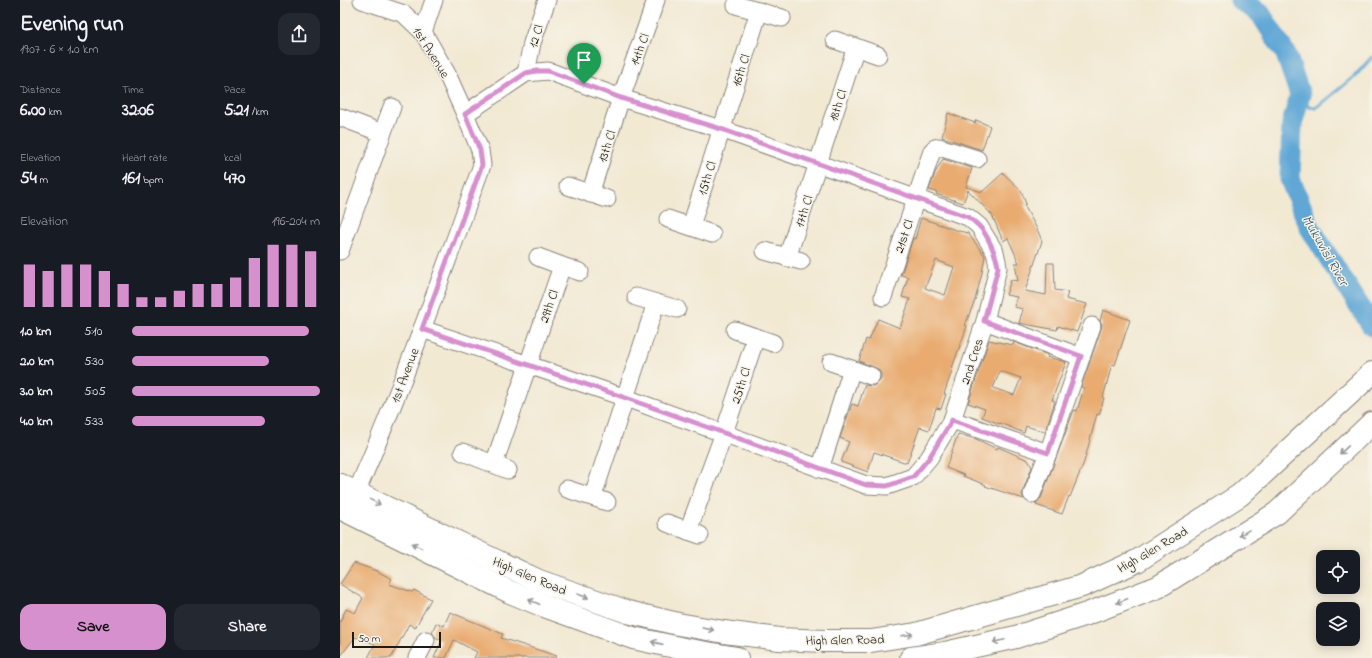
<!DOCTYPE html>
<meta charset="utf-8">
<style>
:root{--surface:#171b24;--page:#242831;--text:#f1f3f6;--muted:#9ea1a6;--accent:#d690ce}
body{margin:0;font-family:"Indie Flower",sans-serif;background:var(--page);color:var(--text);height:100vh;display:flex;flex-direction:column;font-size:15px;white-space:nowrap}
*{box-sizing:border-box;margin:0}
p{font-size:13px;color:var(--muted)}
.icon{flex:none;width:22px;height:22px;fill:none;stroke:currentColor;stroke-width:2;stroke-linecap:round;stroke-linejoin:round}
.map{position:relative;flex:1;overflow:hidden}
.details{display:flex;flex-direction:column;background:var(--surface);width:340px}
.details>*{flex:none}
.fabs{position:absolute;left:976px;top:550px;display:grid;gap:8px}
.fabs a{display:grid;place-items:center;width:44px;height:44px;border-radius:8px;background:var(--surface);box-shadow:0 2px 10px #0003;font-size:20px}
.scale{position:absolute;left:12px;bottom:10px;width:89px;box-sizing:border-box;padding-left:4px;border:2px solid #1c1c1c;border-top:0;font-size:11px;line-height:14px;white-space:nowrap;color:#1c1c1c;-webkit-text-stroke:3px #f7f3e8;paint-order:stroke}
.pin{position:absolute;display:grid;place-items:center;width:34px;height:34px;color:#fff;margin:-41px -17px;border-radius:50% 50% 50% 0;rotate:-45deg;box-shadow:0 0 4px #0007}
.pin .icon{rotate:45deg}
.round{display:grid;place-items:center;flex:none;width:42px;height:42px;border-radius:12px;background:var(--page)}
.overview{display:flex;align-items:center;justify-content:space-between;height:68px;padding:0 20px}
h1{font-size:22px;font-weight:700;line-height:30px}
.figures{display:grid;grid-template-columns:repeat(3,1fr);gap:6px;height:68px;padding:4px 20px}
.figures div{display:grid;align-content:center}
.figures b{font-size:17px;font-weight:700}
.figures small{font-size:11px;font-weight:400}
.figures p{font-size:11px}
.chart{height:112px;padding:8px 20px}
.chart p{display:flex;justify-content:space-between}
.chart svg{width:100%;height:72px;margin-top:4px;stroke:var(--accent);stroke-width:6}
.button{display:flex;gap:8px;margin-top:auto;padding:8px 20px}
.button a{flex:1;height:46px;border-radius:12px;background:var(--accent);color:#111;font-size:16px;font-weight:700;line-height:46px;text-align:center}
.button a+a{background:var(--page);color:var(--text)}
ul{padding:0 20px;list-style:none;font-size:13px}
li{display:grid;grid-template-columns:64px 48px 1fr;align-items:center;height:30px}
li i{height:10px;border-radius:5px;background:var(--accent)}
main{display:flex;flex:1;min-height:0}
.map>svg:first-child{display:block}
</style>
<main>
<section class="details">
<div class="overview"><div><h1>Evening run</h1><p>19:07 · 6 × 1.0 km</p></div><a class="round"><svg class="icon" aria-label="share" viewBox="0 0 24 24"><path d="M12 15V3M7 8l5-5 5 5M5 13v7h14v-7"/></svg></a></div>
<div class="figures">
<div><p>Distance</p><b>6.00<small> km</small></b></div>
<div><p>Time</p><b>32:06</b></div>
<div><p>Pace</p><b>5:21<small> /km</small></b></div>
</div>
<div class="figures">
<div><p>Elevation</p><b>54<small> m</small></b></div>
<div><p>Heart rate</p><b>161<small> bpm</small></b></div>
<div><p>kcal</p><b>470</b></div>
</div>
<div class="chart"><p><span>Elevation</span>196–204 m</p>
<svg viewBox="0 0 160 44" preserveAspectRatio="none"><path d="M5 44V18M15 44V22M25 44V18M35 44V18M45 44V22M55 44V30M65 44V38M75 44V38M85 44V34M95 44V30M105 44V30M115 44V26M125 44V14M135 44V6M145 44V6M155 44V10"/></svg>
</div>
<ul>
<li><b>1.0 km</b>5:10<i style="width:94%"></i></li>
<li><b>2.0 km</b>5:30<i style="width:73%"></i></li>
<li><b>3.0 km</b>5:05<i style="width:100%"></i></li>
<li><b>4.0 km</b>5:33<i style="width:71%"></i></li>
</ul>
<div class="button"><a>Save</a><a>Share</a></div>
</section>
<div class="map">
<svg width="1032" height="658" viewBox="0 0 1032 658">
<rect width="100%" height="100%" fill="#f7f3e8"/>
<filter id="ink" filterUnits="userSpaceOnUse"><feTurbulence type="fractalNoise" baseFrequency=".025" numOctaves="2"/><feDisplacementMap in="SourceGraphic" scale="8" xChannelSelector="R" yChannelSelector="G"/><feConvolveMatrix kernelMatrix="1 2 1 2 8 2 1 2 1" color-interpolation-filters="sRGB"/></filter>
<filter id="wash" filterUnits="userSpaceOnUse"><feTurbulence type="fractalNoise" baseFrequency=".012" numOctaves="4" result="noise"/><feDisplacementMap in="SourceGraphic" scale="16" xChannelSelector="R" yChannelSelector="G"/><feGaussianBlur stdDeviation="0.9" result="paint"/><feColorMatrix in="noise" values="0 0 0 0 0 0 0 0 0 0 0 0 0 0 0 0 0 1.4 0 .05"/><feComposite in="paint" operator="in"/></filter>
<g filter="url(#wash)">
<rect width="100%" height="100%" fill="#f2e9d3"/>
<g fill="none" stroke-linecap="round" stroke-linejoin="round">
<!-- stream -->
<path stroke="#60a7d6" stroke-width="3.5" d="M958 103 976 108 1015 76 1032 57"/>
<!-- river -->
<path stroke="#60a7d6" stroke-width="21" d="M900 0 920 13 946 54 960 95 952 124 950 179 970 228 1032 326"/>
</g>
<g id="blocks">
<!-- building -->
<g fill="#e9ab70" fill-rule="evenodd">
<path d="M608 113 635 123 636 120 650 126 642 150 602 137Z"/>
<path d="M603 159 632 168 626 187 642 192 663 173 681 190 686 204 684 205 697 229 702 241 685 291 706 295 707 263H714L715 290 728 292 726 299 747 304 737 332 718 326 717 330 679 323 683 309 674 307 677 297 666 295 671 280 678 281 675 263H679L668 238 663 241 652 215 628 190 623 203 596 194 597 192 589 190 595 173Z"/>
<path d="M581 218 619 231 628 233 645 256 642 273 635 300 625 325 627 326 612 368H613L604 394H606L601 409 596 408 589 430 580 427 567 463 534 452 528 472 501 462 509 442 500 438 512 404 518 406 525 385 533 386 538 383 541 379V374L538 369 519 361 526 339 529 340 538 319 560 328 570 299 562 297 568 277 561 275 573 238 575 239ZM596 260 614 267 605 295 585 288Z"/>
<path d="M763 310 790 320 775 365 772 364 763 398H764L759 415 757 414 744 462 730 497 729 496 722 514 696 505V503L701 498 734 410 737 411 744 388 741 387 761 329 762 324 760 321Z"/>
<path d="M649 340 673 345 674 342 708 355 707 357 726 362 712 400 715 401 705 432 686 426 684 433 660 423V424L642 417 645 409 628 403ZM660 371 681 378 674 395 653 388Z"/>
<path d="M618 434 636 439 657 449 658 447 688 460 692 467 683 490 682 495 684 499 645 486 646 485 623 476 624 475 606 468Z"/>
<path d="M14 563 37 571 52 579 49 584 72 592 74 590 91 599 75 628 69 624 51 658H28L35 644 15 637 0 657V622L6 609 15 613 23 598 0 584Z"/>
<path d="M110 612 163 634 161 638 217 656 216 658H134L137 652 114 640 106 658H94L102 640 95 637 92 632 96 623 104 626Z"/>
</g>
</g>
</g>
<g filter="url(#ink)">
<use href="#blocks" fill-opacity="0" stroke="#878278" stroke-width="1"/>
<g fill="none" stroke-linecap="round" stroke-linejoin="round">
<defs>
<g id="minor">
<path d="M396 5 442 18"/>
<path d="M83 32 94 0"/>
<path d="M495 40 538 55"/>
<path d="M186 73 192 43 207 0"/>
<path d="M0 117 42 133"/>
<path d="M228 186 267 199"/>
<path d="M250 194 281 98 316 0"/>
<path d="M328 219 372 234"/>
<path d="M351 226 419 11"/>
<path d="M0 251 52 107"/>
<path d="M425 251 461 261"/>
<path d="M198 257 222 266"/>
<path d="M447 258 516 47"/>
<path d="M296 297 337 309"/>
<path d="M543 297 592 151 595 148 599 147 637 159"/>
<path d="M645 321 741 357"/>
<path d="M82 329 286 398 526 485 547 486 573 477 589 458 612 420 645 321 658 268 657 261 655 252 639 226 628 217 381 129 281 98 208 71 186 73 125 114"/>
<path d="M395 330 433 343"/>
<path d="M491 362 531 376"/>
<path d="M612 420 708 453"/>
<path d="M123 452 168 470"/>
<path d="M154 464 222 266 240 272"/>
<path d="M480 469 512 369"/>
<path d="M227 489 267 502"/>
<path d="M16 493C63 386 102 275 142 165L140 150 125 114 107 74 83 32 64 14 22 0"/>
<path d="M692 494 708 453 752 326"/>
<path d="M253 496 316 303"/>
<path d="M327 523 360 535"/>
<path d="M348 531 384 433 416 337"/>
<path d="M77 658 86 640"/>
</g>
<g id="major">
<path d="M0 485 150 558 199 581 288 612 338 624 384 632 439 639 485 641H531L576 634 742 586 797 561 900 495 1032 373"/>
<path d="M0 508 170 592 204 606 293 638 344 649 397 658"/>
<path d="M571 658 605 653 676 637 747 614 818 587 937 513 1032 423"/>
</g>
</defs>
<!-- minor casing -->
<use href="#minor" stroke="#878278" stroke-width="19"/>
<!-- major casing -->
<use href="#major" stroke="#878278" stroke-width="24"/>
<!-- minor -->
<use href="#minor" stroke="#fff" stroke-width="17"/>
<!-- major -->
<use href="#major" stroke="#fff" stroke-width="22"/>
</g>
<!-- one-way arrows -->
<defs><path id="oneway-shaft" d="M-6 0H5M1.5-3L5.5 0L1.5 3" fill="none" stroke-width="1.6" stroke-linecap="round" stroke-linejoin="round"/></defs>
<g stroke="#999">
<use href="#oneway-shaft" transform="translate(1004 450) rotate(137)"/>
<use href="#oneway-shaft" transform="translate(35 502) rotate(26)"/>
<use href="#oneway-shaft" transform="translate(904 533) rotate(148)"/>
<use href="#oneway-shaft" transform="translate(77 546) rotate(-154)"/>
<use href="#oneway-shaft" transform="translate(243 596) rotate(20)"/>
<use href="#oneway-shaft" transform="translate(782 601) rotate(159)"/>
<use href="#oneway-shaft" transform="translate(194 602) rotate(-157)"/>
<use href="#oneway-shaft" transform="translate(368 629) rotate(10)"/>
<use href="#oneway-shaft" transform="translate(567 635) rotate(-8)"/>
<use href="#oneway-shaft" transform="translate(659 641) rotate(168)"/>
<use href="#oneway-shaft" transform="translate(317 643) rotate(-167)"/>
</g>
</g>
<g fill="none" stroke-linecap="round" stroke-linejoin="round" filter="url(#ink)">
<defs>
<path id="route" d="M196 71H208L281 98 381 129 628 217C631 219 635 222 638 225 647 233 657 256 658 268L644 321 741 356 708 453 612 420 589 458 573 477 547 486 526 485 384 433 286 398 82 329 142 165 140 150 125 114 186 73Z"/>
</defs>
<!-- route casing -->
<use href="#route" stroke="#fff" stroke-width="8"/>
<!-- route -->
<use href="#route" stroke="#d690ce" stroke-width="5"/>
</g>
<g text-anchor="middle" stroke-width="3" stroke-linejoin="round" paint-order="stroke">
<!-- street labels -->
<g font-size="13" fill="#1c1c1c" stroke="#f7f3e8">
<text transform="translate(195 36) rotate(-73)" y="5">12 Cl</text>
<text transform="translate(299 49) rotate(-70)" y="5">14th Cl</text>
<text transform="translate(92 52) rotate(58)" y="5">1st Avenue</text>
<text transform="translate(400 70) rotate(-72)" y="5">16th Cl</text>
<text transform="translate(497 105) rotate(-72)" y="5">18th Cl</text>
<text transform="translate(266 146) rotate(-72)" y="5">13th Cl</text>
<text transform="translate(366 178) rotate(-73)" y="5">15th Cl</text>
<text transform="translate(463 211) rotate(-72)" y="5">17th Cl</text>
<text transform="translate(563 236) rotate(-71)" y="5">21st Cl</text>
<text transform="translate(208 306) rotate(-71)" y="5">29th Cl</text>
<text transform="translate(631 361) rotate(-72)" y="5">2nd Cres</text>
<text transform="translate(64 375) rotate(-69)" y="5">1st Avenue</text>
<text transform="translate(400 385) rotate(-72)" y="5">25th Cl</text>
<text transform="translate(812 549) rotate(-30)" y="5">High Glen Road</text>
<text transform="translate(190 575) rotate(23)" y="5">High Glen Road</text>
<text transform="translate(505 639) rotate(-1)" y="5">High Glen Road</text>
</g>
<!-- water labels -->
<g font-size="14" font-style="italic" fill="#375466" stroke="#f7f3e8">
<text transform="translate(986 250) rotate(60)" y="5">Mukuvisi River</text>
</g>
</g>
</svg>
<div class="fabs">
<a><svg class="icon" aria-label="locate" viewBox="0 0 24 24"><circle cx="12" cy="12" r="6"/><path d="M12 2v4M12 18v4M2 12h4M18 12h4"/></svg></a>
<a><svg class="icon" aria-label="layers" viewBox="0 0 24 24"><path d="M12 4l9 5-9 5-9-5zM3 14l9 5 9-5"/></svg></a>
</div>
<div class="scale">50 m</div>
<div class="pin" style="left:244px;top:84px;background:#1e9e55"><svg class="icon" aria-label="arrive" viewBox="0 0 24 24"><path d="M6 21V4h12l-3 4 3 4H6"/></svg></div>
</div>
</main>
